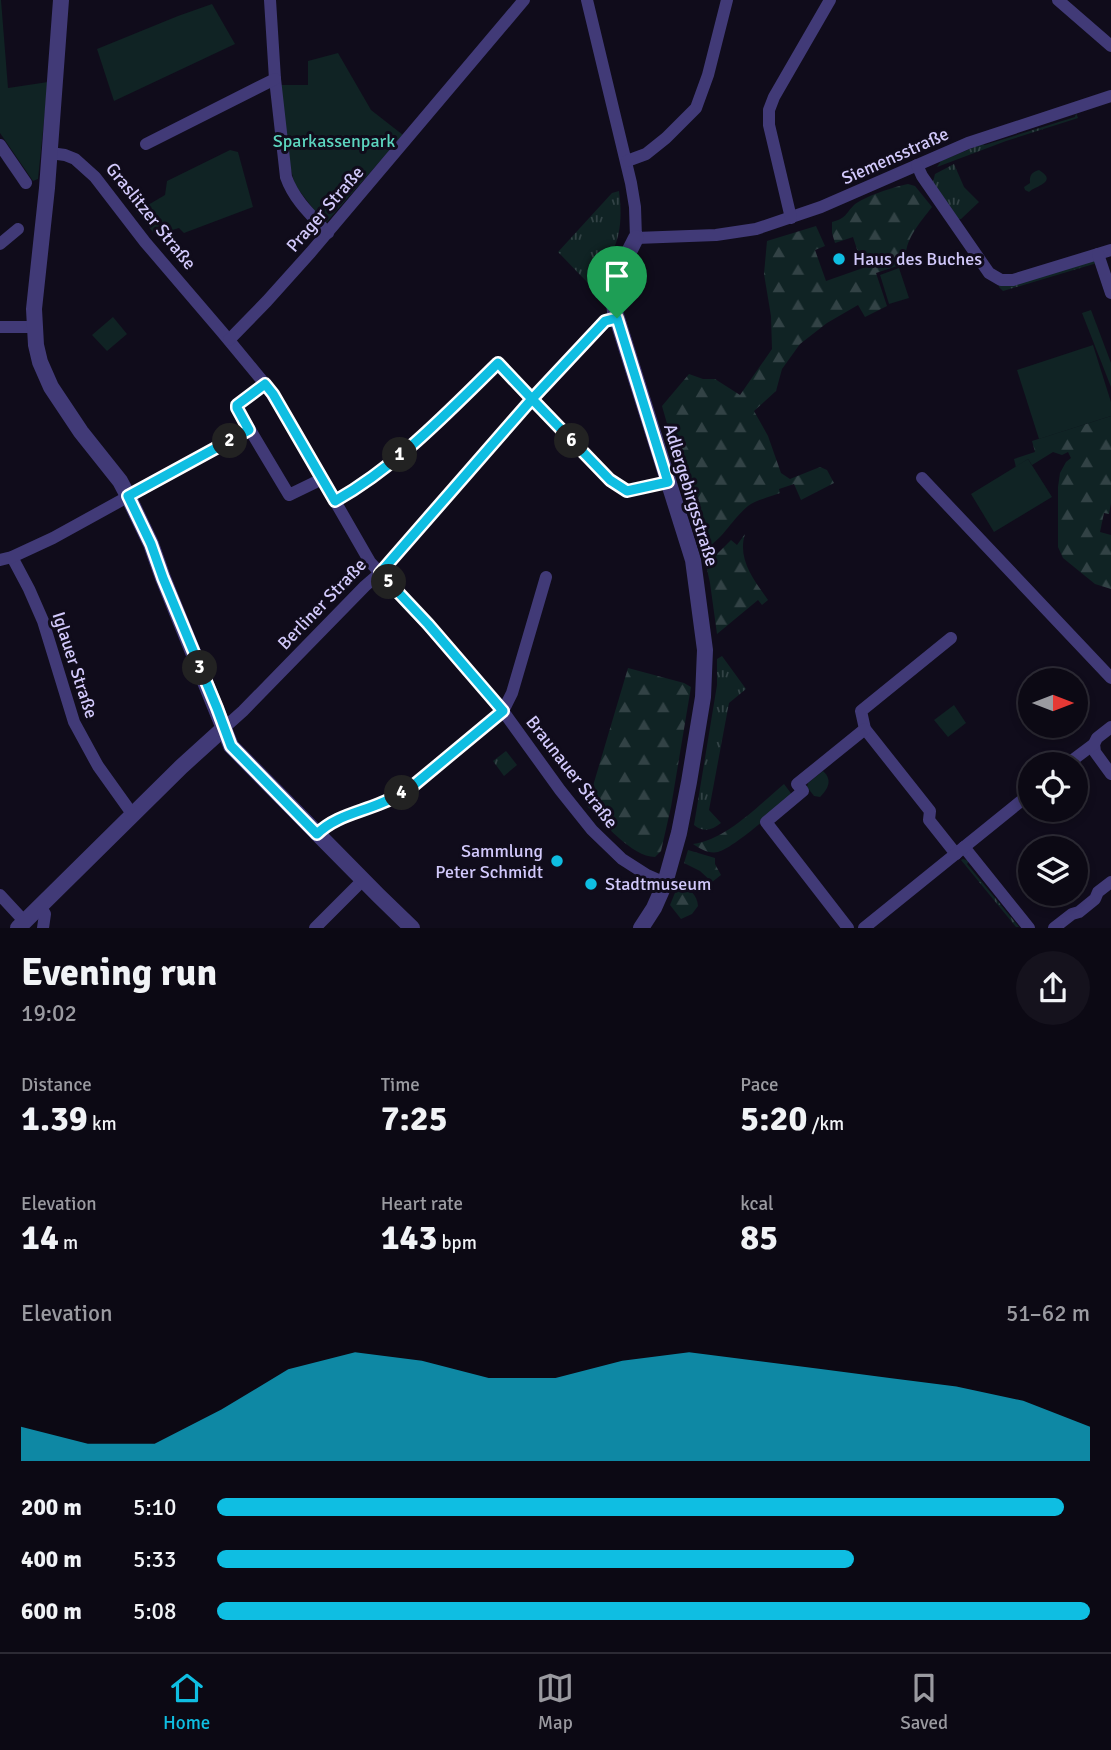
<!DOCTYPE html>
<meta charset="utf-8">
<style>
:root{--surface:#0c0914;--page:#15121d;--text:#f1f3f6;--muted:#9a9aa0;--line:#2c2a34;--accent:#0fbee2}
body{margin:0;font-family:Signika,sans-serif;background:var(--page);color:var(--text);height:100vh;display:flex;flex-direction:column;font-size:26px;white-space:nowrap}
*{box-sizing:border-box;margin:0}
p{font-size:23px;color:var(--muted)}
.icon{flex:none;width:38px;height:38px;fill:none;stroke:currentColor;stroke-width:2;stroke-linecap:round;stroke-linejoin:round}
.map{position:relative;height:928px;overflow:hidden}
.details{display:flex;flex-direction:column;background:var(--surface);flex:1}
.details>*{flex:none}
.needle{width:46px;rotate:90deg}
.tools{position:absolute;left:1018px;top:668px;display:grid;gap:14px}
.tools a{display:grid;place-items:center;width:70px;height:70px;border-radius:50%;background:var(--surface);box-shadow:0 4px 10px #0003,0 0 0 2px var(--line);font-size:35px}
.pin{position:absolute;display:grid;place-items:center;width:60px;height:60px;color:#fff;margin:-72px -30px;border-radius:50% 50% 50% 0;rotate:-45deg;box-shadow:0 0 7px #0007}
.pin .icon{rotate:45deg}
.km{position:absolute;width:35px;height:35px;margin:-18px;border-radius:50%;background:#222;color:#fff;font-size:19px;line-height:35px;text-align:center}
.round{display:grid;place-items:center;flex:none;width:74px;height:74px;border-radius:37px;background:var(--page)}
.head{display:flex;align-items:center;justify-content:space-between;height:119px;padding:0 21px}
h1{font-size:38px;font-weight:700;line-height:52px}
.figures{display:grid;grid-template-columns:repeat(3,1fr);gap:10px;height:119px;padding:7px 21px}
.figures div{display:grid;align-content:center}
.figures b{font-size:35px;font-weight:700}
.figures small{font-size:19px;font-weight:400}
.figures p{font-size:19px}
.chart{height:196px;padding:14px 21px}
.chart p{display:flex;justify-content:space-between}
.chart svg{width:100%;height:126px;margin-top:7px;fill:var(--accent);opacity:.7}
ul{padding:0 21px;list-style:none;font-size:23px}
li{display:grid;grid-template-columns:112px 84px 1fr;align-items:center;height:52px}
li i{height:18px;border-radius:9px;background:var(--accent)}
.menu{display:flex;justify-content:space-around;align-items:center;height:98px;border-top:2px solid var(--line);background:var(--surface);font-size:19px;color:var(--muted)}
.menu a{display:grid;justify-items:center;gap:4px}
.menu .active{color:var(--accent)}
.map>svg:first-child{display:block}
</style>
<div class="map">
<svg width="1111" height="928" viewBox="0 0 1111 928">
<defs>
<pattern id="grass-tufts" width="24" height="20" patternUnits="userSpaceOnUse" patternTransform="scale(1.75)"><rect width="24" height="20" fill="#102324"/><path d="M3 7l-1-3M5 7V3M7 7l1-3M15 17l-1-3M17 17v-4M19 17l1-3" fill="none" stroke="#324245"/></pattern>
<pattern id="forest-firs" width="22" height="20" patternUnits="userSpaceOnUse" patternTransform="scale(1.75)"><rect width="22" height="20" fill="#102324"/><path d="M5 1l3.5 6h-7zM16 11l3.5 6h-7z" fill="#324245"/></pattern>
</defs>
<rect width="100%" height="100%" fill="#100c1b"/>
<!-- grass -->
<g fill="url(#grass-tufts)">
<path d="M1076 113 1078 118 1006 141 937 167 941 161 982 144 985 145 1075 117Z"/>
<path d="M954 164 964 187 979 202 961 219H957L933 182 935 174Z"/>
<path d="M619 191C624 229 618 257 587 282L558 252 612 193Z"/>
<path d="M1094 261 1097 263 1003 291 999 287V284Z"/>
<path d="M722 656 746 689 729 703 709 810 721 823C712 830 704 833 694 825L717 685V659Z"/>
<path d="M506 751 517 765 504 776 493 761Z"/>
<path d="M963 859 969 861 967 864 1019 927H1016L961 860Z"/>
</g>
<!-- forest -->
<g fill="url(#forest-firs)">
<path d="M908 184 915 186 932 207C919 224 903 241 906 263L876 273 887 306 865 317 858 305 827 323 800 344 782 369 776 391 754 411 768 436 781 473 790 479 820 467 827 470 834 483 801 500 794 484 779 489 780 493C770 497 756 500 748 506 731 520 723 540 703 550L662 406 689 374 703 379H715L740 395 772 349 771 316 764 274 767 241 816 226 825 246 815 250 826 281 863 268 853 237 835 243 832 233V222C847 218 845 214 854 205 863 197 896 186 908 184Z"/>
<path d="M1111 416V503L1109 514 1104 513 1100 532 1111 535V589L1095 584 1063 558 1058 547V487L1060 473 1066 462 1071 458 1068 452 1062 455 1053 452 1032 465 1028 459 1016 467 1014 459 1035 452 1032 441Z"/>
<path d="M745 534C737 559 754 580 768 600L762 605 758 600 717 634 710 583 705 560 718 553 731 540 737 545Z"/>
<path d="M628 668 684 683 691 687 671 807 661 851 655 857C632 857 603 822 587 806Z"/>
<path d="M784 784 793 796C778 808 734 848 718 852 709 854 700 849 693 844 726 840 759 805 784 784Z"/>
<path d="M688 850 715 858V864L721 875 712 882 700 871 684 863Z"/>
<path d="M679 883C689 889 697 894 698 906L692 914 681 919 670 905Z"/>
</g>
<!-- green -->
<g fill="#102324">
<path d="M0 0H1L8 88 48 82 38 179 33 181 0 133Z"/>
<path d="M212 4 235 44 114 101 97 49 178 16Z"/>
<path d="M338 53 371 110 403 135 325 224 295 185 287 155 281 85H308V61Z"/>
<path d="M230 150 238 152 253 207 184 233 179 228 169 231 159 239 136 212 165 195 167 181Z"/>
<path d="M1039 170C1059 182 1035 186 1029 192L1025 190 1024 187 1030 183C1029 175 1032 172 1039 170Z"/>
<path d="M899 268 909 298 889 304 880 275Z"/>
<path d="M1091 310 1111 363V387L1082 313Z"/>
<path d="M113 317 127 334 107 351 92 335Z"/>
<path d="M1093 345 1111 402V416L1039 439 1017 370Z"/>
<path d="M1028 459 1052 497 994 532 971 494Z"/>
<path d="M954 705 966 723 948 737 934 720Z"/>
<path d="M823 771C833 780 828 789 820 797L814 796 807 787 808 783Z"/>
</g>
<g fill="none" stroke-linecap="round" stroke-linejoin="round">
<!-- minor -->
<g stroke="#413a77" stroke-width="12">
<path d="M270 0 275 79 286 177C294 200 312 216 328 233"/>
<path d="M587 0 631 183 635 207 636 238 716 235 756 229 821 207 968 143 1111 96"/>
<path d="M1058 0 1111 46"/>
<path d="M146 144 275 79"/>
<path d="M0 145 26 183"/>
<path d="M50 153 65 155 75 159 95 177 145 242 222 332 265 384 286 416 370 562 427 624 503 711 560 790 592 830 622 859 647 875 665 883"/>
<path d="M627 161 646 154 666 138 696 108 708 75 727 0"/>
<path d="M917 165 922 176 989 273 1001 280H1013L1111 250"/>
<path d="M791 218 769 125V110L774 97 830 0"/>
<path d="M0 244 18 229"/>
<path d="M1098 254 1111 293"/>
<path d="M0 327H35"/>
<path d="M229 340 267 301 311 252 524 0"/>
<path d="M265 384 237 405V408L289 495 322 479"/>
<path d="M922 478 1111 678"/>
<path d="M335 501C397 466 447 413 498 364L610 480 627 491 668 482"/>
<path d="M12 557 29 589 43 621 74 722 98 766 133 815"/>
<path d="M0 560 12 557 53 538 249 430"/>
<path d="M951 638 861 711 865 729 930 811 929 820 956 854"/>
<path d="M224 728 243 711 365 586 380 573 532 399 605 322 617 319"/>
<path d="M1094 744 1095 752 1111 774"/>
<path d="M1066 765 1094 744 1097 738 1111 727"/>
<path d="M317 834C334 817 357 813 379 804 391 799 403 793 414 785L503 711 512 693 546 577"/>
<path d="M964 847 1029 928"/>
<path d="M0 895 25 922"/>
<path d="M40 906 45 914 43 928"/>
<path d="M315 928 363 880"/>
<path d="M848 928 766 822 803 791 797 784 865 729"/>
<path d="M864 928 1031 793"/>
<path d="M1054 928 1072 914 1079 912 1095 899 1098 892 1111 882"/>
</g>
<!-- tertiary -->
<g stroke="#413a77" stroke-width="16">
<path d="M61 0 47 188 34 309 36 345 40 362 51 387 81 432 120 481 128 496 151 544 163 578 231 746 378 895 412 928"/>
<path d="M636 238C623 264 611 282 615 312L693 560 705 650 703 697 689 782 679 833 665 883 654 908 641 928"/>
<path d="M18 928 181 767 224 728"/>
</g>
</g>
<g fill="none" stroke-linecap="round" stroke-linejoin="round">
<defs>
<path id="route" d="M617 318 605 321 532 399 498 363C447 413 397 466 335 501L273 394 265 384 237 405V408L249 430 128 496 151 544 163 578 217 708 231 746 317 834C334 817 357 813 379 804 392 799 403 793 414 785L503 711 428 624 380 573 532 399 610 480 627 491 668 482 617 318"/>
</defs>
<!-- route casing -->
<use href="#route" stroke="#fff" stroke-width="14"/>
<!-- route -->
<use href="#route" stroke="#0fbee2" stroke-width="9"/>
</g>
<!-- markers -->
<g fill="#0fbee2" stroke="#100c1b" stroke-width="2.5">
<circle cx="839" cy="259" r="7"/>
<circle cx="557" cy="861" r="7"/>
<circle cx="591" cy="884" r="7"/>
</g>
<g text-anchor="middle" stroke-width="6" stroke-linejoin="round" paint-order="stroke">
<!-- park labels -->
<g font-size="18" fill="#5cd5bf" stroke="#100c1b">
<text x="334" y="147">Sparkassenpark</text>
</g>
<!-- street labels -->
<g font-size="18" fill="#d2c9fb" stroke="#100c1b">
<text transform="translate(895 156) rotate(-24)" y="6">Siemensstraße</text>
<text transform="translate(325 209) rotate(-49)" y="6">Prager Straße</text>
<text transform="translate(151 216) rotate(51)" y="6">Graslitzer Straße</text>
<text transform="translate(691 495) rotate(73)" y="6">Adlergebirgsstraße</text>
<text transform="translate(322 604) rotate(-46)" y="6">Berliner Straße</text>
<text transform="translate(75 665) rotate(72)" y="6">Iglauer Straße</text>
<text transform="translate(572 772) rotate(52)" y="6">Braunauer Straße</text>
</g>
<!-- poi labels -->
<g font-size="18" fill="#d2c9fb" stroke="#100c1b" text-anchor="start">
<text x="853" y="265">Haus des Buches</text>
<text x="543" y="857" text-anchor="end">Sammlung<tspan x="543" dy="21">Peter Schmidt</tspan></text>
<text x="605" y="890">Stadtmuseum</text>
</g>
</g>
</svg>
<div class="tools">
<a><svg class="needle" viewBox="-14 -14 28 28"><path d="M0-13l5 13h-10z" fill="#e53935"/><path d="M0 13l5-13h-10z" fill="#9a9aa0"/></svg></a>
<a><svg class="icon" aria-label="locate" viewBox="0 0 24 24"><circle cx="12" cy="12" r="6"/><path d="M12 2v4M12 18v4M2 12h4M18 12h4"/></svg></a>
<a><svg class="icon" aria-label="layers" viewBox="0 0 24 24"><path d="M12 4l9 5-9 5-9-5zM3 14l9 5 9-5"/></svg></a>
</div>
<div class="pin" style="left:617px;top:318px;background:#1e9e55"><svg class="icon" aria-label="arrive" viewBox="0 0 24 24"><path d="M6 21V4h12l-3 4 3 4H6"/></svg></div>
<b class="km" style="left:400px;top:455px">1</b>
<b class="km" style="left:230px;top:441px">2</b>
<b class="km" style="left:200px;top:668px">3</b>
<b class="km" style="left:402px;top:793px">4</b>
<b class="km" style="left:389px;top:582px">5</b>
<b class="km" style="left:572px;top:441px">6</b>
</div>
<section class="details">
<div class="head"><div><h1>Evening run</h1><p>19:02</p></div><a class="round"><svg class="icon" aria-label="share" viewBox="0 0 24 24"><path d="M12 15V3M7 8l5-5 5 5M5 13v7h14v-7"/></svg></a></div>
<div class="figures">
<div><p>Distance</p><b>1.39<small> km</small></b></div>
<div><p>Time</p><b>7:25</b></div>
<div><p>Pace</p><b>5:20<small> /km</small></b></div>
</div>
<div class="figures">
<div><p>Elevation</p><b>14<small> m</small></b></div>
<div><p>Heart rate</p><b>143<small> bpm</small></b></div>
<div><p>kcal</p><b>85</b></div>
</div>
<div class="chart"><p><span>Elevation</span>51–62 m</p>
<svg viewBox="0 0 160 44" preserveAspectRatio="none"><path d="M0 44V32L10 38L20 38L30 26L40 12L50 6L60 9L70 15L80 15L90 9L100 6L110 9L120 12L130 15L140 18L150 23L160 32V44z"/></svg>
</div>
<ul>
<li><b>200 m</b>5:10<i style="width:97%"></i></li>
<li><b>400 m</b>5:33<i style="width:73%"></i></li>
<li><b>600 m</b>5:08<i style="width:100%"></i></li>
</ul>
</section>
<nav class="menu">
<a class="active"><svg class="icon" aria-label="home" viewBox="0 0 24 24"><path d="M3 11l9-7 9 7M6 9v11h12V9"/></svg>Home</a>
<a><svg class="icon" aria-label="map" viewBox="0 0 24 24"><path d="M3 6l6-2 6 2 6-2v14l-6 2-6-2-6 2zM9 4v14M15 6v14"/></svg>Map</a>
<a><svg class="icon" aria-label="saved" viewBox="0 0 24 24"><path d="M7 4h10v16l-5-4-5 4z"/></svg>Saved</a>
</nav>
